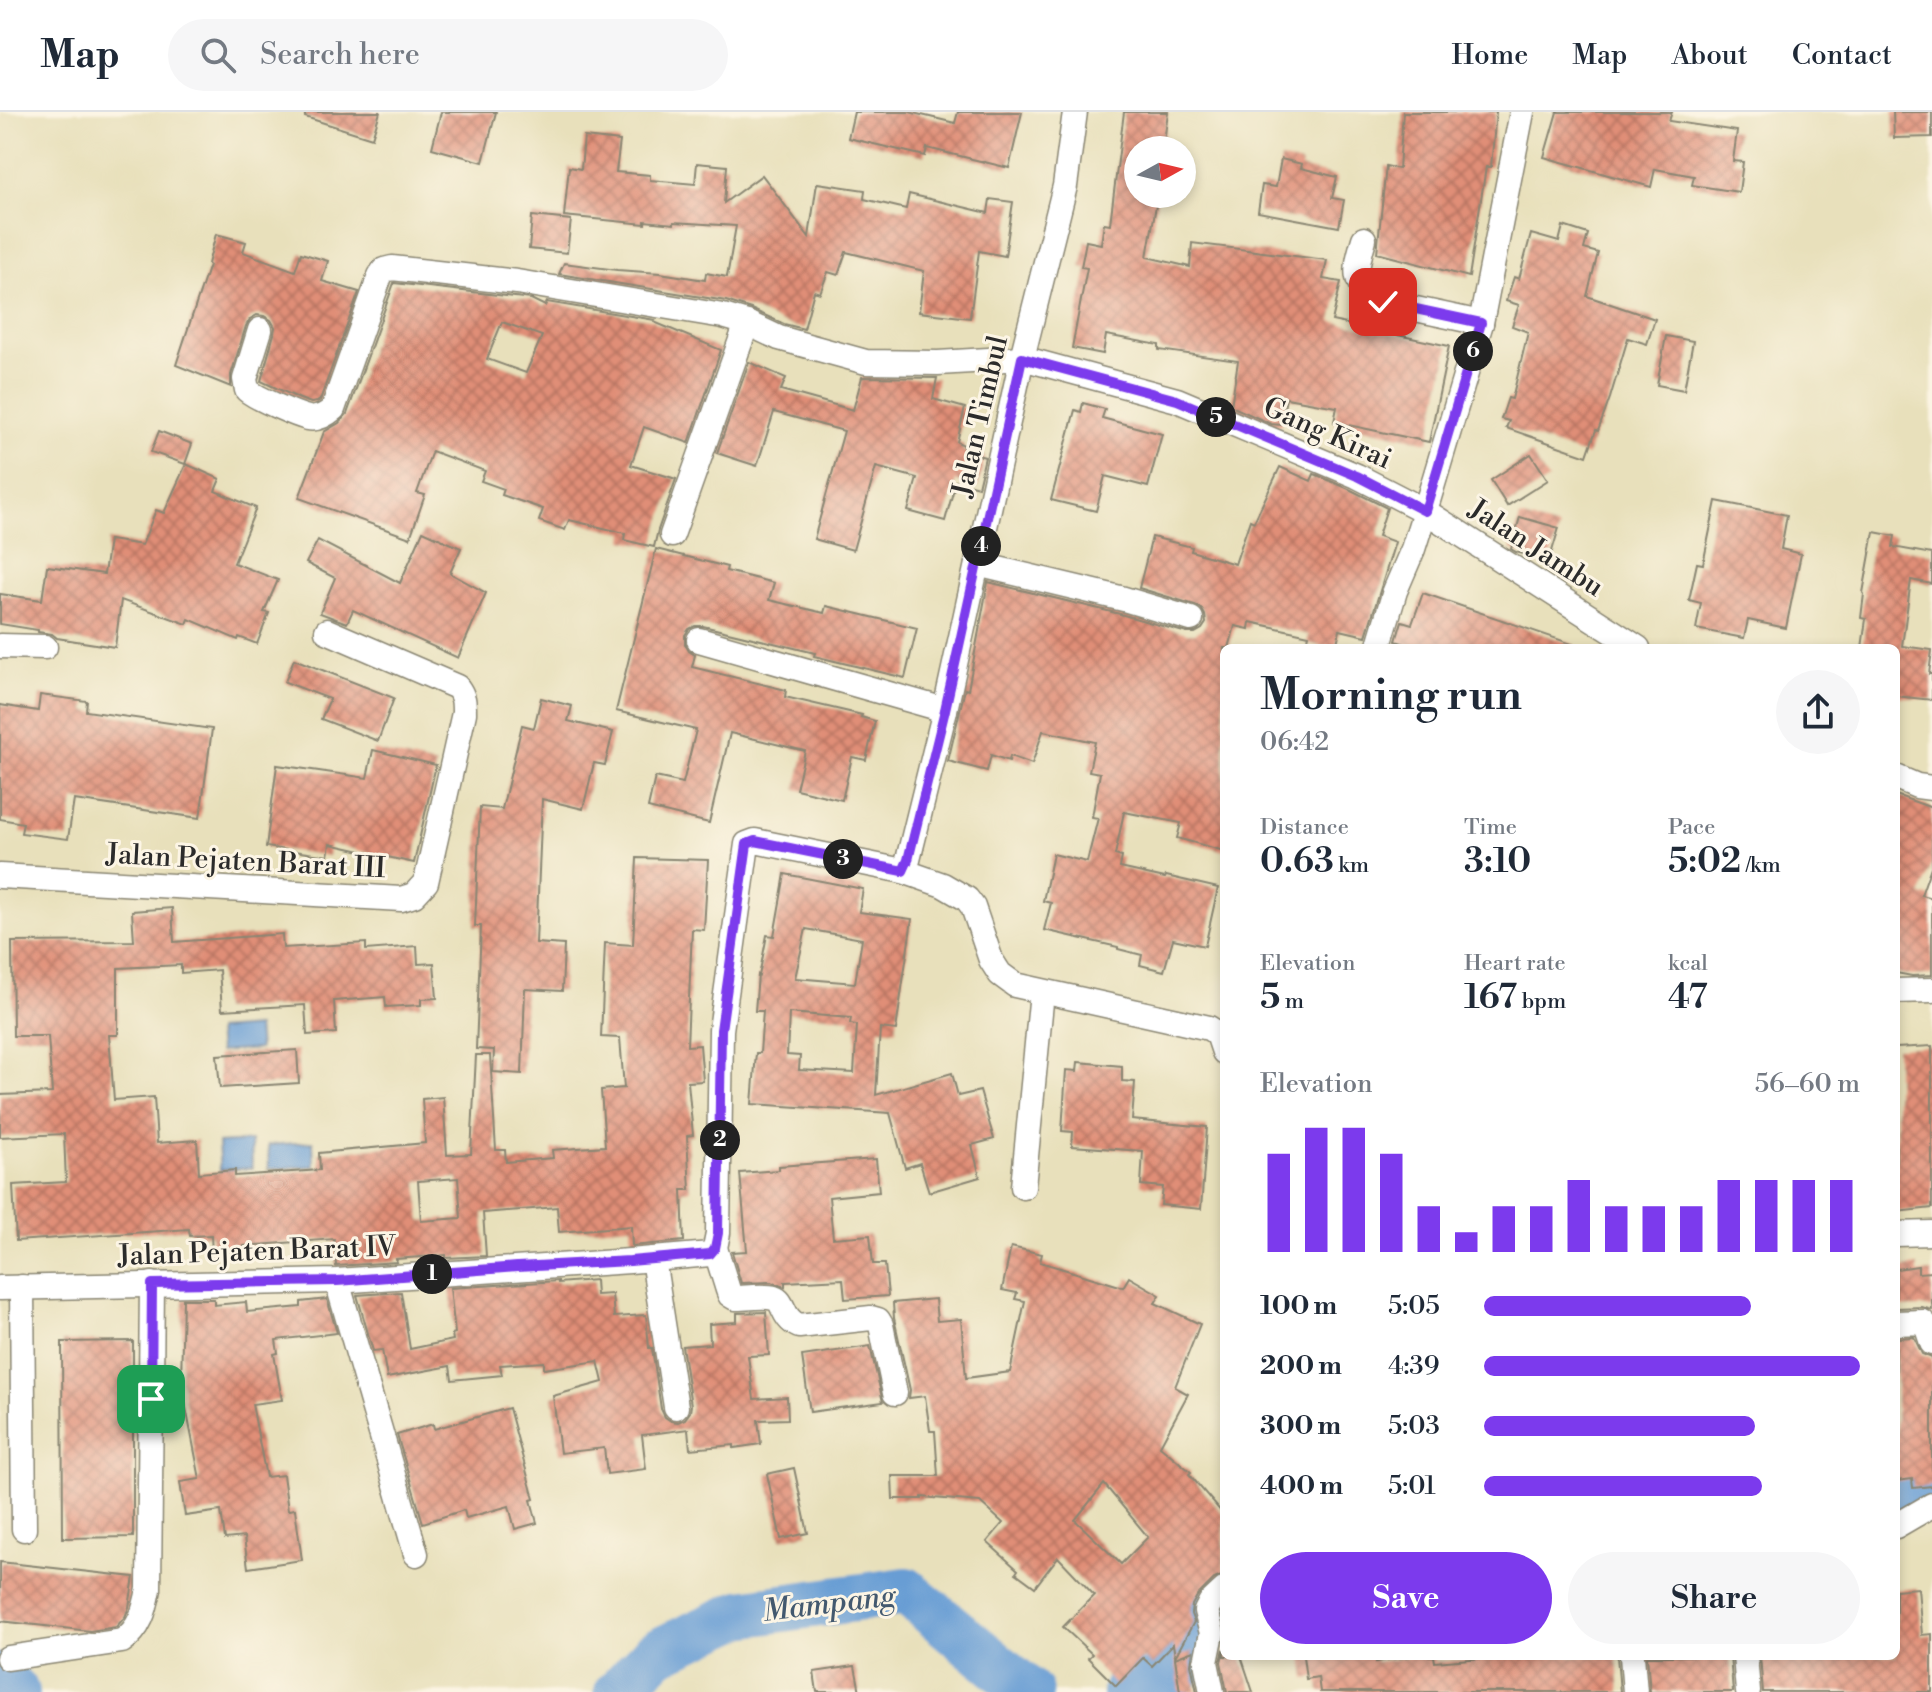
<!DOCTYPE html>
<meta charset="utf-8">
<style>
:root{--surface:#fff;--page:#f6f6f7;--text:#1f2937;--muted:#747a83;--line:#e0e1e3;--accent:#7c3aed}
body{margin:0;font-family:"Libre Bodoni",serif;background:var(--page);color:var(--text);height:100vh;display:flex;flex-direction:column;font-size:30px;white-space:nowrap}
*{box-sizing:border-box;margin:0}
p{font-size:26px;color:var(--muted)}
.icon{flex:none;width:44px;height:44px;fill:none;stroke:currentColor;stroke-width:2;stroke-linecap:round;stroke-linejoin:round}
.map{position:relative;flex:1;overflow:hidden}
.details{position:absolute;left:1220px;top:532px;width:680px;height:1016px;display:flex;flex-direction:column;background:var(--surface);border-radius:12px;box-shadow:0 4px 12px #0003}
.details>*{flex:none}
.needle{width:52px;rotate:82deg}
.controls{position:absolute;left:1124px;top:24px;display:grid;gap:16px}
.controls a{display:grid;place-items:center;width:72px;height:72px;border-radius:50%;background:var(--surface);box-shadow:0 4px 12px #0003;font-size:40px}
.pin{position:absolute;display:grid;place-items:center;width:68px;height:68px;color:#fff;margin:-34px;border-radius:16px;box-shadow:0 4px 12px #0006}
.km{position:absolute;width:40px;height:40px;margin:-20px;border-radius:50%;background:#222;color:#fff;font-size:22px;line-height:40px;text-align:center}
.round{display:grid;place-items:center;flex:none;width:84px;height:84px;border-radius:42px;background:var(--page)}
.head{display:flex;align-items:center;justify-content:space-between;height:136px;padding:0 40px}
h1{font-size:44px;font-weight:600;line-height:60px}
.figures{display:grid;grid-template-columns:repeat(3,1fr);gap:12px;height:136px;padding:8px 40px}
.figures div{display:grid;align-content:center}
.figures b{font-size:34px;font-weight:600}
.figures small{font-size:22px;font-weight:400}
.figures p{font-size:22px}
.chart{height:224px;padding:16px 40px}
.chart p{display:flex;justify-content:space-between}
.chart svg{width:100%;height:144px;margin-top:8px;stroke:var(--accent);stroke-width:6}
.primary-button{display:flex;gap:16px;margin-top:auto;padding:16px 40px}
.primary-button a{flex:1;height:92px;border-radius:48px;background:var(--accent);color:#fff;font-size:32px;font-weight:600;line-height:92px;text-align:center}
.primary-button a+a{background:var(--page);color:var(--text)}
ul{padding:0 40px;list-style:none;font-size:26px}
li{display:grid;grid-template-columns:128px 96px 1fr;align-items:center;height:60px}
li i{height:20px;border-radius:10px;background:var(--accent)}
header{display:flex;align-items:center;gap:48px;box-sizing:border-box;height:112px;padding:0 40px;background:var(--surface);border-bottom:2px solid var(--line)}
header strong{font-size:38px}
nav{display:flex;gap:44px;margin-inline-start:auto;font-size:28px}
.search{width:560px;height:72px;background:var(--page);display:flex;align-items:center;gap:20px;box-sizing:border-box;padding:0 28px;border-radius:44px;color:var(--muted);font-size:30px}
.map>svg:first-child{display:block}
</style>
<header>
<strong>Map</strong>
<div class="search"><svg class="icon" aria-label="search" viewBox="0 0 24 24"><circle cx="10" cy="10" r="6"/><path d="M15 15l6 6"/></svg>Search here</div>
<nav><a>Home</a><a>Map</a><a>About</a><a>Contact</a></nav>
</header>
<div class="map">
<svg width="1932" height="1580" viewBox="0 0 1932 1580">
<defs>
<pattern id="building-cross-hatch" width="8" height="8" patternUnits="userSpaceOnUse" patternTransform="scale(2)"><rect width="8" height="8" fill="#e08e77"/><path d="M0 0l8 8M0 8l8-8" fill="none" stroke="#b67462"/></pattern>
</defs>
<rect width="100%" height="100%" fill="#fcf5e5"/>
<filter id="ink" filterUnits="userSpaceOnUse"><feTurbulence type="fractalNoise" baseFrequency=".0125" numOctaves="2"/><feDisplacementMap in="SourceGraphic" scale="16" xChannelSelector="R" yChannelSelector="G"/><feConvolveMatrix kernelMatrix="1 2 1 2 8 2 1 2 1" color-interpolation-filters="sRGB"/></filter>
<filter id="wash" filterUnits="userSpaceOnUse"><feTurbulence type="fractalNoise" baseFrequency=".006" numOctaves="4" result="noise"/><feDisplacementMap in="SourceGraphic" scale="32" xChannelSelector="R" yChannelSelector="G"/><feGaussianBlur stdDeviation="1.8" result="paint"/><feColorMatrix in="noise" values="0 0 0 0 0 0 0 0 0 0 0 0 0 0 0 0 0 1.4 0 .05"/><feComposite in="paint" operator="in"/></filter>
<g filter="url(#wash)">
<rect width="100%" height="100%" fill="#e8e0bb"/>
<!-- water -->
<g fill="#689dd4" stroke="#4a6480" stroke-width="2">
<path d="M257 915 259 937 219 940 217 918Z"/>
<path d="M251 1029 252 1056 220 1058 218 1031Z"/>
<path d="M313 1030 314 1054 269 1057 268 1033Z"/>
</g>
<g fill="none" stroke-linecap="round" stroke-linejoin="round">
<!-- river -->
<g stroke="#689dd4" stroke-width="48">
<path d="M1896 1374 1927 1379 1932 1377"/>
<path d="M0 1565 15 1580"/>
<path d="M618 1580 656 1541 740 1502 906 1479 1029 1580"/>
<path d="M1126 1580 1177 1560 1224 1486"/>
</g>
</g>
<g id="blocks">
<!-- building -->
<g fill="url(#building-cross-hatch)" fill-rule="evenodd">
<path d="M305 0H380L372 26 305 5Z"/>
<path d="M441 0H496L483 50 432 36Z"/>
<path d="M854 0H909L955 11 958 0H1022L1009 56 927 36 925 44 848 26Z"/>
<path d="M1124 0H1168L1163 38H1138V82H1158L1147 145 1190 155 1192 131 1327 148 1323 167 1341 170 1332 209 1449 234 1429 330 1334 310 1337 295 1286 286 1281 313 1271 312 1231 294 1238 249 1159 238V233L1106 223 1103 242 1072 236 1087 156 1081 155 1086 129 1101 132 1104 111 1110 112Z"/>
<path d="M1403 0H1496L1491 55H1486L1469 165 1377 141 1386 54 1399 57Z"/>
<path d="M1557 0H1672L1669 9 1737 19 1733 49 1743 50 1739 80 1692 73 1694 64 1655 57 1651 75 1544 45Z"/>
<path d="M1893 0H1932V25L1894 26Z"/>
<path d="M584 25 620 29 616 60 650 63V68L695 72 697 51 727 54 724 91 762 63 809 125 817 71 865 78 864 87 906 97 909 82 988 101 990 87 1013 90 1005 144 979 139 970 206 919 200 924 159 846 140 838 163 828 160 820 181 814 179 804 217 784 212 751 197 726 189 559 162 564 151 617 158 660 161 705 168 706 161 727 165 736 114 674 110V112L645 109V112L564 104 569 55 581 57Z"/>
<path d="M1281 47 1302 52 1301 56 1337 65 1332 86 1344 88 1339 115 1258 100 1262 73 1276 75Z"/>
<path d="M532 104 571 108 567 141 529 137Z"/>
<path d="M1563 114 1588 122 1584 137 1598 141 1587 184 1655 207 1647 232 1628 226 1610 286 1598 319 1596 318 1587 344 1506 316 1509 309 1501 307 1508 286 1512 287 1528 220 1512 214 1519 193 1506 189 1514 165 1519 167 1531 122 1559 130Z"/>
<path d="M216 122 246 130 243 140 295 159 301 141 328 149 322 169 359 180 320 288 317 290 311 291 300 287 261 269 274 222 275 215 271 208 264 204 257 203 250 207 246 214 231 263V275L176 253 209 153 208 152Z"/>
<path d="M394 171 515 185 531 187 545 194 547 190 655 208 654 210 721 238 689 331 644 315 631 353 676 367 658 418 654 435 624 428 625 421 569 408 565 418 539 409 543 397 502 383 504 377 481 369 485 359 432 339 417 381 425 383 410 426 299 386 324 320 339 311 347 302ZM502 210 542 224 526 261 487 247Z"/>
<path d="M1666 224 1693 229 1684 278 1657 273Z"/>
<path d="M749 250 786 266 781 278 853 298 862 265 937 266 933 287 965 296 957 330 964 333 963 339 985 345 978 375 956 369 945 409 908 399 917 366 876 355 853 438 814 427 844 319 774 300 757 354 717 341Z"/>
<path d="M1083 291 1105 297 1102 306 1162 322 1148 375 1105 364 1096 399 1051 388 1075 298 1081 300Z"/>
<path d="M159 319 192 332 185 352 151 340Z"/>
<path d="M1531 342 1548 368 1507 394 1491 368Z"/>
<path d="M186 352 220 367 215 379 256 396 234 451 278 468 264 500 269 501 257 532 239 525 238 528 189 507 187 512 121 488 115 535 57 526 52 522 38 520V518L0 512V482L42 488 47 454 104 462 109 428 142 433 156 398 164 401Z"/>
<path d="M1280 355 1311 369 1314 362 1317 363 1351 378 1387 396 1378 424 1395 430 1366 524 1340 518 1336 536H1330L1307 531 1309 523 1250 510 1249 517 1235 514 1229 536H1224V739L1177 726 1181 711 1124 700 1115 743 1122 745 1120 756 1165 766 1166 764 1218 776 1205 834 1173 827 1164 859 1140 853 1142 843 1118 837V835L1044 818 1051 791 1043 789 1053 742 1087 750 1098 706 1092 705 1100 661 1089 659 1095 630 1043 619 1032 652 1010 644 1009 649 991 643 987 659 948 649 965 577 968 578 988 470 1120 502 1187 521H1195L1202 517 1206 511 1205 503 1201 496 1195 493 1139 476 1152 425 1192 435 1191 439 1235 452 1250 408 1254 410Z"/>
<path d="M1716 389 1787 403 1781 437 1801 442 1786 516 1748 508 1744 526 1696 517 1701 491 1689 488 1697 451 1703 452Z"/>
<path d="M1520 405 1559 416 1549 449 1516 440 1511 437Z"/>
<path d="M423 419 461 436 450 461 486 481 458 546 353 498 347 511 320 501 335 466 306 451 318 428 400 471Z"/>
<path d="M1874 420 1895 424 1893 435 1932 442V472L1911 468 1902 534 1932 538 1929 562H1932V588L1896 584V536H1862L1866 507 1861 506 1864 482 1863 481Z"/>
<path d="M656 437 727 455 726 459 774 471 769 488 824 501 826 494 917 516 905 566 814 544 815 541 703 514H695L689 517 685 523V532L689 539 695 543 692 555 786 578 785 585 862 603 861 605 875 609 866 648 852 645 842 688 796 677 805 639 730 621 709 711 648 696 655 665 683 671 696 618 616 599Z"/>
<path d="M1423 481 1575 533 1574 536H1417L1396 529 1402 509 1412 512Z"/>
<path d="M294 547 394 586 378 629 321 607 330 587 285 570Z"/>
<path d="M40 583 87 589 86 599 212 617 200 706 74 688 68 727 21 721 23 711 0 707V593L38 599Z"/>
<path d="M541 586 572 594 568 609 613 620 605 653 594 651 583 697 542 687 536 831 564 833 562 879 525 877 522 962 493 960 494 938 476 937 481 814H475L480 695 502 697 522 613 534 616Z"/>
<path d="M373 638 436 653 414 751 330 732 328 744 266 735 277 653 367 666Z"/>
<path d="M1896 683 1932 696V752L1921 783 1932 786V863L1912 864 1896 861Z"/>
<path d="M637 746 708 748 704 818 692 817 687 934 700 933 703 969 688 970 693 1023 687 1024 690 1078H682L684 1129 632 1134 631 1114 559 1120 557 1095 483 1101 486 1144 446 1146V1143L396 1147 397 1150 336 1154 334 1127 244 1134V1139L212 1142 211 1123 190 1124 189 1117 16 1129 13 1073 66 1070 64 1022 0 1025V983L52 981 48 924H13L12 830 134 829 132 799 172 796 174 830 282 822 283 836 366 831V838L417 834 418 852 434 851 437 886 421 887V893L386 895 385 885 334 889 336 921 307 923 305 893 222 898 219 858 181 861V853L118 856V923H109L114 988 154 985 157 1031 197 1028 199 1061 235 1058V1064L320 1058 319 1041 425 1031 422 987 443 985 447 1043 471 1042 476 943H490L496 1038H505L506 1050 553 1046 552 1038 605 1034 601 978 624 976 620 926 601 925 605 831 633 833ZM458 1066 461 1106 421 1109 418 1069Z"/>
<path d="M785 762 863 777 859 800 912 807 896 918 880 916 876 983 952 961 958 984 980 979 994 1027 972 1033 980 1065 929 1080 920 1051 905 1056 890 1001 752 992 756 941H760L763 899H755L758 863 759 864 767 823 774 824ZM806 817 862 827 855 871 795 866ZM789 901 851 906 850 912 857 913 854 961 799 958 800 944 787 943Z"/>
<path d="M1932 934V1096L1896 1100V936Z"/>
<path d="M297 938 299 971 220 976 217 943Z"/>
<path d="M1078 950 1122 954V969L1135 970 1132 1008 1207 1015 1201 1097 1161 1093 1163 1075 1141 1073 1143 1039 1072 1034 1073 1020 1062 1019 1066 958 1077 959Z"/>
<path d="M876 1047 879 1080 829 1085 833 1126 870 1123 873 1152H885L888 1184 845 1187 843 1167 785 1170V1175L771 1170 741 1171 732 1140 747 1139 740 1061 779 1058V1054Z"/>
<path d="M1011 1135 1042 1142 1040 1150 1123 1175 1129 1165 1160 1183 1155 1191 1200 1212 1175 1275 1188 1282 1160 1334 1191 1360 1189 1362 1224 1403V1463L1214 1467 1197 1484 1192 1493 1191 1502 1194 1510 1175 1545 1173 1532 1152 1554 1143 1546 1116 1574 1088 1546 1092 1542 1063 1515 1094 1483 1058 1445 1035 1475 1016 1461 1018 1458 987 1430 1003 1411 980 1390 922 1385V1387H893L892 1364H938L935 1319H930L925 1284 909 1286 910 1278 894 1206 893 1191 935 1187 937 1209 961 1207 966 1266 1010 1260 1025 1189 1015 1187 1017 1181 1002 1178ZM1104 1372 1148 1425 1121 1452 1075 1408Z"/>
<path d="M1918 1154V1161L1932 1160V1198L1922 1195 1896 1196V1157Z"/>
<path d="M595 1168 596 1183 612 1182 614 1205 646 1203 649 1236H652L661 1297 665 1305 671 1309 678 1310 685 1307 690 1300 691 1293 682 1234 710 1232 709 1212 737 1210V1201L766 1200 769 1243 748 1244 754 1287 787 1285 788 1307 758 1308 761 1332 734 1336V1333L690 1337 688 1317 642 1323 646 1357 607 1362 604 1336 560 1341 553 1284 603 1270 598 1249 544 1257V1250L500 1253 502 1263 452 1268 450 1254 387 1266 382 1238 373 1239 357 1183 401 1180 410 1237 453 1228 452 1222 455 1221 450 1176 558 1169V1171Z"/>
<path d="M183 1187H214V1193L246 1190 247 1200 301 1195V1190L327 1187 337 1221 276 1228 278 1241 274 1242 282 1288 252 1292 266 1365 283 1363 288 1398 295 1397 302 1448 248 1456 244 1425 225 1427 221 1399 185 1404 180 1370 200 1367 181 1270Z"/>
<path d="M1914 1225 1922 1242 1932 1246V1374L1913 1376 1912 1367 1896 1369V1226Z"/>
<path d="M133 1229V1425L63 1426 62 1230Z"/>
<path d="M870 1234 883 1290 810 1300 802 1244Z"/>
<path d="M509 1296 534 1387 531 1388 537 1411 515 1417 509 1394 466 1406 464 1398 423 1411 397 1323 433 1312 434 1317Z"/>
<path d="M794 1356 808 1421 781 1427 767 1362Z"/>
<path d="M0 1450 134 1465 129 1495 125 1505 116 1515 90 1519 0 1509Z"/>
<path d="M1918 1476 1922 1523 1932 1522V1580H1763L1760 1544H1896V1478Z"/>
<path d="M1224 1537V1544H1241L1253 1580H1227L1221 1550Z"/>
<path d="M1193 1539 1191 1552 1197 1580H1180L1175 1546Z"/>
<path d="M1303 1544H1375L1376 1550 1411 1544H1434L1435 1550 1507 1544H1617L1620 1580H1320L1318 1565 1306 1567Z"/>
<path d="M1647 1544H1730L1733 1580H1650Z"/>
<path d="M855 1554 860 1580H817L814 1560Z"/>
</g>
</g>
</g>
<g filter="url(#ink)">
<use href="#blocks" fill-opacity="0" stroke="#8a8673" stroke-width="2"/>
<g fill="none" stroke-linecap="round" stroke-linejoin="round">
<defs>
<g id="street">
<path d="M1364 127C1355 158 1350 174 1383 190L1481 211"/>
<path d="M260 218 245 267 247 278C256 286 296 303 308 306 318 308 326 303 333 297L380 164 384 158 392 156 517 170 723 204 747 211 779 226 866 250 938 251 1022 246 1177 288 1357 364 1425 399 1638 536"/>
<path d="M672 423 747 211"/>
<path d="M977 452 1124 487 1191 507"/>
<path d="M699 528 945 598"/>
<path d="M0 534 45 535"/>
<path d="M1378 536 1395 479 1413 437 1425 399 1481 211 1522 0"/>
<path d="M1896 665 1917 674 1932 676"/>
<path d="M903 759 908 748 945 598 1022 246 1065 74 1075 0"/>
<path d="M0 764 401 787 414 783 426 770 464 601C464 590 464 584 457 575L327 519"/>
<path d="M1896 879 1932 878"/>
<path d="M1023 1075 1042 880"/>
<path d="M1896 1122 1932 1121"/>
<path d="M715 1136 728 1178 730 1183 735 1186C745 1186 765 1183 774 1186 785 1189 781 1206 799 1214L871 1206 878 1208 881 1213 895 1281"/>
<path d="M653 1147 676 1295"/>
<path d="M337 1169 416 1442"/>
<path d="M22 1175 24 1417"/>
<path d="M0 1176 337 1169 630 1149 710 1142 715 1136 718 1121 721 918 747 732 755 729 903 759 943 773 967 787 973 795 991 848 1000 862 1015 873 1209 916 1218 922 1224 940"/>
<path d="M1896 1211 1923 1210 1926 1213 1932 1231"/>
<path d="M1896 1414 1932 1393"/>
<path d="M1632 1544 1635 1580"/>
<path d="M1745 1544 1748 1580"/>
<path d="M8 1546 122 1529C140 1517 145 1498 149 1477L152 1172"/>
<path d="M1212 1580 1206 1550 1212 1521 1206 1499 1210 1491 1224 1478"/>
</g>
</defs>
<!-- street casing -->
<use href="#street" stroke="#8a8673" stroke-width="27"/>
<!-- street -->
<use href="#street" stroke="#fff" stroke-width="24"/>
</g>
</g>
<g fill="none" stroke-linecap="round" stroke-linejoin="round" filter="url(#ink)">
<defs>
<path id="route" d="M151 1287 152 1172 337 1169 517 1155 630 1149 710 1142 715 1136 718 1121 721 918 747 732 755 729 903 759 908 748 945 598 1022 246 1177 288 1357 364 1425 399 1481 211 1383 190"/>
</defs>
<!-- route casing -->
<use href="#route" stroke="#fff" stroke-width="16"/>
<!-- route -->
<use href="#route" stroke="#7c3aed" stroke-width="10"/>
</g>
<g text-anchor="middle" stroke-width="6" stroke-linejoin="round" paint-order="stroke">
<!-- street labels -->
<g font-size="28" fill="#2b2b2b" stroke="#fcf5e5">
<text transform="translate(979 304) rotate(-77)" y="10">Jalan Timbul</text>
<text transform="translate(1328 320) rotate(24)" y="10">Gang Kirai</text>
<text transform="translate(1537 435) rotate(33)" y="10">Jalan Jambu</text>
<text transform="translate(246 748) rotate(3)" y="10">Jalan Pejaten Barat III</text>
<text transform="translate(257 1138) rotate(-2)" y="10">Jalan Pejaten Barat IV</text>
</g>
<!-- water labels -->
<g font-size="30" font-style="italic" fill="#43596f" stroke="#fcf5e5">
<text transform="translate(829 1491) rotate(-7)" y="10">Mampang</text>
</g>
</g>
</svg>
<div class="controls">
<a><svg class="needle" viewBox="-14 -14 28 28"><path d="M0-13l5 13h-10z" fill="#e53935"/><path d="M0 13l5-13h-10z" fill="#747a83"/></svg></a>
</div>
<div class="pin" style="left:151px;top:1287px;background:#1e9e55"><svg class="icon" aria-label="arrive" viewBox="0 0 24 24"><path d="M6 21V4h12l-3 4 3 4H6"/></svg></div>
<div class="pin" style="left:1383px;top:190px;background:#d93025"><svg class="icon" aria-label="check" viewBox="0 0 24 24"><path d="M5 12l5 5 9-10"/></svg></div>
<b class="km" style="left:432px;top:1162px">1</b>
<b class="km" style="left:720px;top:1028px">2</b>
<b class="km" style="left:843px;top:747px">3</b>
<b class="km" style="left:981px;top:434px">4</b>
<b class="km" style="left:1216px;top:305px">5</b>
<b class="km" style="left:1473px;top:239px">6</b>
<section class="details">
<div class="head"><div><h1>Morning run</h1><p>06:42</p></div><a class="round"><svg class="icon" aria-label="share" viewBox="0 0 24 24"><path d="M12 15V3M7 8l5-5 5 5M5 13v7h14v-7"/></svg></a></div>
<div class="figures">
<div><p>Distance</p><b>0.63<small> km</small></b></div>
<div><p>Time</p><b>3:10</b></div>
<div><p>Pace</p><b>5:02<small> /km</small></b></div>
</div>
<div class="figures">
<div><p>Elevation</p><b>5<small> m</small></b></div>
<div><p>Heart rate</p><b>167<small> bpm</small></b></div>
<div><p>kcal</p><b>47</b></div>
</div>
<div class="chart"><p><span>Elevation</span>56–60 m</p>
<svg viewBox="0 0 160 44" preserveAspectRatio="none"><path d="M5 44V14M15 44V6M25 44V6M35 44V14M45 44V30M55 44V38M65 44V30M75 44V30M85 44V22M95 44V30M105 44V30M115 44V30M125 44V22M135 44V22M145 44V22M155 44V22"/></svg>
</div>
<ul>
<li><b>100 m</b>5:05<i style="width:71%"></i></li>
<li><b>200 m</b>4:39<i style="width:100%"></i></li>
<li><b>300 m</b>5:03<i style="width:72%"></i></li>
<li><b>400 m</b>5:01<i style="width:74%"></i></li>
</ul>
<div class="primary-button"><a>Save</a><a>Share</a></div>
</section>
</div>
